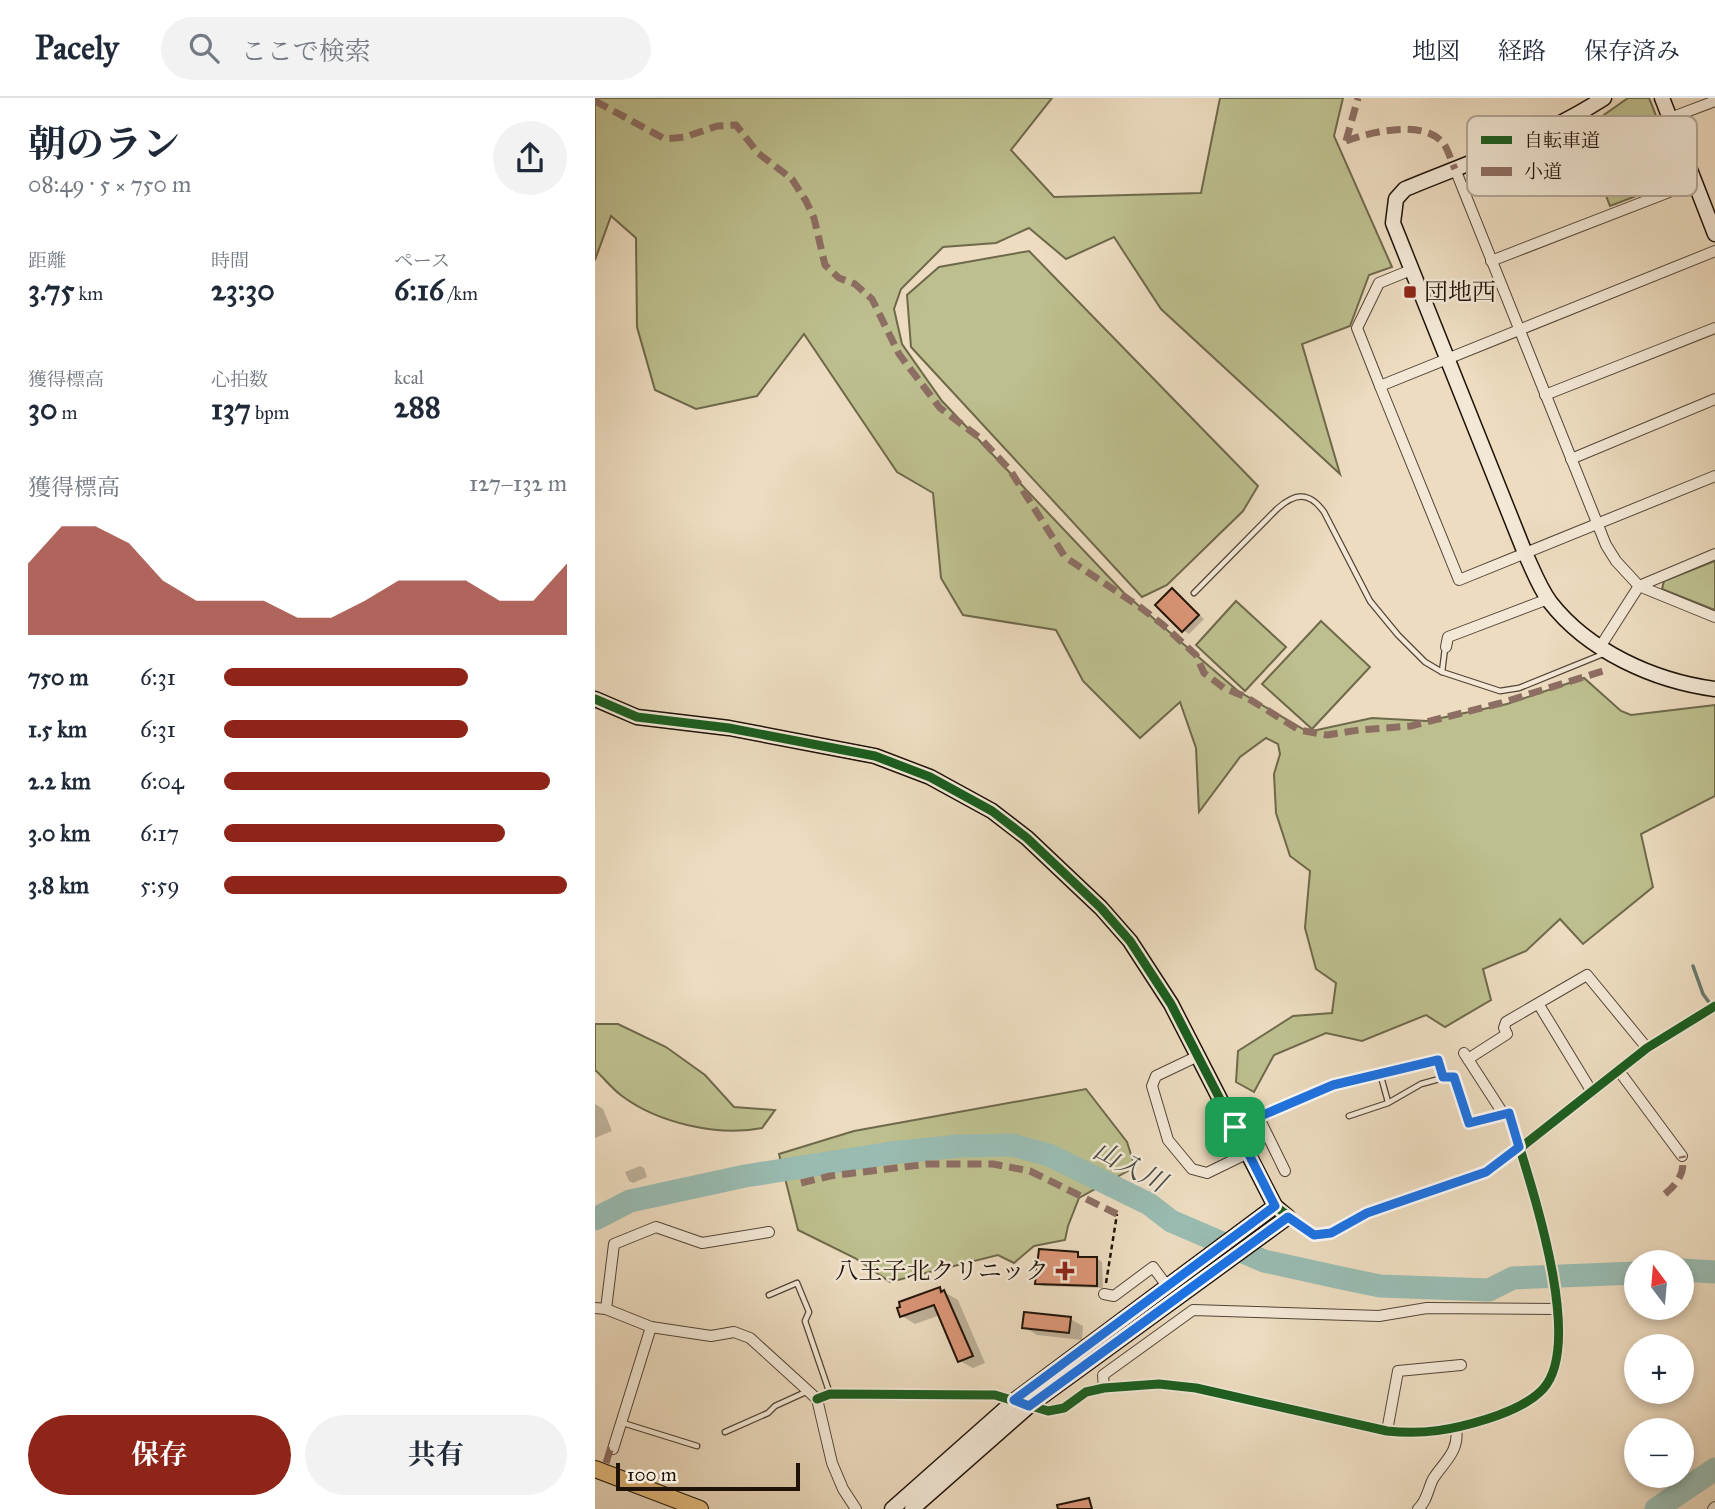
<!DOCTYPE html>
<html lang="ja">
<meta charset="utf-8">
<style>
:root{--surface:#fff;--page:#f2f2f3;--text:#1f2937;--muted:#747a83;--line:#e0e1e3;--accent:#8f2418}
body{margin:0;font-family:"IM FELL Great Primer","Noto Serif JP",serif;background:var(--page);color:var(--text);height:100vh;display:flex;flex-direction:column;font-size:26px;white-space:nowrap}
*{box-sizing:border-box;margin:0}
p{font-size:23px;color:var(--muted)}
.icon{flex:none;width:38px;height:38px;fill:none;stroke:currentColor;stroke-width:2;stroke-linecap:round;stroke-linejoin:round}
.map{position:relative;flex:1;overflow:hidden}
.side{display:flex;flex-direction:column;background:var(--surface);width:595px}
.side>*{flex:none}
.needle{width:46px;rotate:344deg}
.controls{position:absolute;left:1029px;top:1152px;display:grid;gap:14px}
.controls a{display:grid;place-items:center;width:70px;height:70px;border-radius:50%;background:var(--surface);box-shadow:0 4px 10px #0003;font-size:35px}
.scale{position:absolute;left:21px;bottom:18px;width:184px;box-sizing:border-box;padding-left:7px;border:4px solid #1f1308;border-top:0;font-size:19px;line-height:24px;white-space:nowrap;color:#1f1308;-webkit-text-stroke:5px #f3e8d6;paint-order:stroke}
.pin{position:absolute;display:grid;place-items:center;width:60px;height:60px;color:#fff;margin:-30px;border-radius:14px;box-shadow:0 4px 10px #0006}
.round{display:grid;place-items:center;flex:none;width:74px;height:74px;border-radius:37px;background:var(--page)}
.headline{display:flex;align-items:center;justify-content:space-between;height:119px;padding:0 28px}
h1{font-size:38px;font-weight:700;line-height:52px}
.stats{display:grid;grid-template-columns:repeat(3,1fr);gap:10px;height:119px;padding:7px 28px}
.stats div{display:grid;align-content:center}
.stats b{font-size:30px;font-weight:700}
.stats small{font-size:19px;font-weight:400}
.stats p{font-size:19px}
.chart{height:196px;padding:14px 28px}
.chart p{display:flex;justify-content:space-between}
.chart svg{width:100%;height:126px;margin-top:7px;fill:var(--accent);opacity:.7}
.primary-button{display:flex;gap:14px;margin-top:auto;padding:14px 28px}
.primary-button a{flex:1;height:80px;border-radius:42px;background:var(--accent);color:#fff;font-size:28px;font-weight:700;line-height:80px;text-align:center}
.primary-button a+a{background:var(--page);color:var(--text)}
ul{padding:0 28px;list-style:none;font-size:23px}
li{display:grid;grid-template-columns:112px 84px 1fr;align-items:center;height:52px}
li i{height:18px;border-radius:9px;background:var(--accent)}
header{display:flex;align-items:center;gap:42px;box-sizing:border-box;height:98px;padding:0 35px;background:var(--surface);border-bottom:2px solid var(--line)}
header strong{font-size:33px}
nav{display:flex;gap:38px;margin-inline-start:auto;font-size:24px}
.search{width:490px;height:63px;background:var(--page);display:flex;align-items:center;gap:18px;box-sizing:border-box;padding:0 24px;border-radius:38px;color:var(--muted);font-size:26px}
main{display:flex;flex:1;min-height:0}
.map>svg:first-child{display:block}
</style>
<header>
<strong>Pacely</strong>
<div class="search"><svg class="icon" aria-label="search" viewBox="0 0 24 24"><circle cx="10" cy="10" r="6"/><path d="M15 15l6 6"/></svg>ここで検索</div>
<nav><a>地図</a><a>経路</a><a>保存済み</a></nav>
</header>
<main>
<section class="side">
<div class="headline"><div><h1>朝のラン</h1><p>08:49 · 5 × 750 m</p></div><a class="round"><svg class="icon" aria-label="share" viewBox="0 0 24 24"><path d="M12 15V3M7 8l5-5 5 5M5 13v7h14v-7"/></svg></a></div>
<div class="stats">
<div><p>距離</p><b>3.75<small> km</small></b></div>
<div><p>時間</p><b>23:30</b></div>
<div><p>ペース</p><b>6:16<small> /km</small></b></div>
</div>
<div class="stats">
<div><p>獲得標高</p><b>30<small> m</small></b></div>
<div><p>心拍数</p><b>137<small> bpm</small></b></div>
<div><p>kcal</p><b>288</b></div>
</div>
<div class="chart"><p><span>獲得標高</span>127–132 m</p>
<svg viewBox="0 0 160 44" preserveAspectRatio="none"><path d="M0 44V19L10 6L20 6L30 12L40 25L50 32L60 32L70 32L80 38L90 38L100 32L110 25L120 25L130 25L140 32L150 32L160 19V44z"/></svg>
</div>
<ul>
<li><b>750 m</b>6:31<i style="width:71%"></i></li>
<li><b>1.5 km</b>6:31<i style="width:71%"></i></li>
<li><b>2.2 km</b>6:04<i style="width:95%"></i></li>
<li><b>3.0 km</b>6:17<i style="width:82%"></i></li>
<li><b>3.8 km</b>5:59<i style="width:100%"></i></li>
</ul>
<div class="primary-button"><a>保存</a><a>共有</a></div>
</section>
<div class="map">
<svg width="1120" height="1411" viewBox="0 0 1120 1411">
<rect width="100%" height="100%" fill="#eddcc0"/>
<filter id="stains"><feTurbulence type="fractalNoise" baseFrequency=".00286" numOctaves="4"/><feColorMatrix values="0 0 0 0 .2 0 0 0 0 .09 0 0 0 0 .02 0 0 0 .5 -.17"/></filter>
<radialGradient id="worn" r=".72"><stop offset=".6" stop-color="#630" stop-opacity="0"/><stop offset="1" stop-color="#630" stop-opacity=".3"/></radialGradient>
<!-- green -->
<g fill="#bdbf8e" stroke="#6e694b" stroke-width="2">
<path d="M0 0H457L416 52 459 99 606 95 625 0H748L739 38 797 169 774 177 755 228 707 246 745 376 566 211 519 139 471 161 434 130 401 145 348 149 306 191 299 211 307 246 347 303 529 495 643 593 713 634 777 620 832 623 912 606 989 580 1026 613 1036 617 1120 607V698L1046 736 1058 789 988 846 965 821 931 853 888 871 896 902 850 929 831 917 767 943 731 935 679 957 659 994 641 984 643 953 698 918 737 915 741 885 721 871 710 830 715 773 695 758 681 715 679 676 685 656 683 646 671 640 645 659 604 714 601 650 585 604 545 640 488 583 461 532 368 517 346 480 338 395 302 374 209 236 162 298 101 311 60 292 42 229 41 140 16 118 0 162Z"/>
<path d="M1033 0H1054L1086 81 1015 108 986 33Z"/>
<path d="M434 153 663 388 648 413 572 487 547 499 316 249 312 197 344 169Z"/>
<path d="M1120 463V512L1067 491 1069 483Z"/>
<path d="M641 503 691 549 650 593 601 547Z"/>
<path d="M726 523 775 569 717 631 667 586Z"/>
<path d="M0 926H23L71 949 110 977 139 1009 180 1012 167 1030C124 1039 63 1025 27 998 17 991 9 980 0 972Z"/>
<path d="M491 991 532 1044 540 1069 484 1100 473 1128 470 1142 439 1148 419 1165 403 1157 295 1184 260 1160 203 1132 184 1056 259 1033Z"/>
</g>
<!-- shadow -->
<g fill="#0003">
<path d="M577 492 609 521 594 536 588 532Z"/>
<path d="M0 1006 8 1011 17 1033 0 1040Z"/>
<path d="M45 1068 49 1070 52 1079 38 1085 34 1083 30 1074Z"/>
<path d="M482 1156 489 1160H501L507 1164 508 1190 448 1188 442 1185Z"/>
<path d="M344 1191 363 1202 390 1265 378 1270 365 1263 345 1217 320 1226 307 1218Z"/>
<path d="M475 1221 488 1228 487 1242 442 1237 429 1229Z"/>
</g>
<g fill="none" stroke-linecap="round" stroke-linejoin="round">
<!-- stream -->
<path stroke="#68786e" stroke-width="3.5" d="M1098 868 1108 896 1116 907"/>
<!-- river -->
<g stroke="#99bcb2" stroke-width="23">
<path d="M0 1121 35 1103 150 1078 296 1055 364 1048 417 1047 454 1057 554 1106 576 1123 669 1163 751 1181 785 1188 894 1192 918 1180 1041 1175"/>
<path d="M1087 1172 1120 1174"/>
<path d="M1061 1411 1120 1371"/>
</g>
</g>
<!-- building -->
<g fill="#dc9677" stroke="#1f1308" stroke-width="2">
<path d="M577 490 604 517 587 534 560 507Z"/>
<path d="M444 1151 483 1154V1159H502V1188L440 1186Z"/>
<path d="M345 1189 346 1194 349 1192 378 1258 363 1264 339 1207 305 1219 302 1210 305 1209 304 1204Z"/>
<path d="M429 1214 476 1219 474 1235 427 1230Z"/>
<path d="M494 1400 497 1411H463L462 1407Z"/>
</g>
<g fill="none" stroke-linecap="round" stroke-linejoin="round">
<defs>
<g id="lane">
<path d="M599 495 682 411C700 395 714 393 729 414L775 503 803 537 830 564 847 574 905 593 924 590 1008 556"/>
<path d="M847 574 850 550"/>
<path d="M785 975 793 1004"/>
<path d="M664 1018 738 987 843 962 848 980 826 986 793 1005 754 1018"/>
<path d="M174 1197 202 1185 214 1214 210 1223 235 1296"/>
<path d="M28 1325 102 1348"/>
<path d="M130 1334 173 1315 180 1308 213 1293"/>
</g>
<g id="street">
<path d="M1075 20 1120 3"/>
<path d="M860 71 1011 447 1021 463 1044 488 1120 519"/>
<path d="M1120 153 785 288 864 482 1120 378"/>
<path d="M896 163 1100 84"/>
<path d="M785 288 762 230 784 185 816 172"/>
<path d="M950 297 1120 230"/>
<path d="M976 361 1120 301"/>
<path d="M851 549 853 539 953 501"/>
<path d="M1005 549 1044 488 1120 456"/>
<path d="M944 907 997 994"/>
<path d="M869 955 909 1017"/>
<path d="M603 958 561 978 557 988 573 1042 597 1071 612 1075 653 1055"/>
<path d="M873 961 912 936 909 930 911 924 992 877 1052 950"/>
<path d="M1024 973 1087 1058"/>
<path d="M640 1029 663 1018 690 1073"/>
<path d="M693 1119 719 1137 736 1135 772 1115 891 1074 910 1062 1052 950 1120 908"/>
<path d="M509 1196 519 1198 558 1169 572 1188"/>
<path d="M0 1210 11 1211 56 1229 116 1238 139 1234 155 1240 222 1301 237 1365 248 1391 261 1411"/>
<path d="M11 1211 19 1146 61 1129 107 1145 174 1134"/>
<path d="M509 1290 508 1277 598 1212 784 1218 832 1210 962 1211"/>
<path d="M222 1301 235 1296 400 1297 453 1313 469 1310 491 1294 509 1290 564 1286 601 1290 792 1333C828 1337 857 1332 892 1321 911 1315 934 1306 948 1291 992 1243 931 1073 914 1015L874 1025 859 979 848 980"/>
<path d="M792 1333 803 1273 866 1267"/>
<path d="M18 1351 56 1229"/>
<path d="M823 1411C832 1403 833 1391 838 1381 848 1365 865 1353 861 1331"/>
<path d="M1118 1411 1120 1409"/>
</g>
<g id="secondary">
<path d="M1009 0C947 40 878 63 810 91L801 101 798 125 930 455C938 472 944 489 955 504 993 553 1059 583 1120 591"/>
<path d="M1067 0 1120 136"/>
<path d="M0 601 42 619 134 630 280 658 335 679 397 713 432 740 506 810 535 843 576 906 680 1108 693 1119 434 1308 317 1411"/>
<path d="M297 1411 420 1302 680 1108"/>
</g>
<path id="primary" d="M0 1371 105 1411"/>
</defs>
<!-- lane casing -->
<use href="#lane" stroke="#524536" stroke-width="7"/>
<!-- street casing -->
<use href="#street" stroke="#524536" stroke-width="12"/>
<!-- secondary casing -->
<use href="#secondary" stroke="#1f1308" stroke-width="17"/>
<!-- primary casing -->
<use href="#primary" stroke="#1f1308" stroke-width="18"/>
<!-- path -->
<path stroke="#1f1308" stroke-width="2.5" stroke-dasharray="5 3.5" stroke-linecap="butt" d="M511 1185 522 1116"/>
<!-- lane -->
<use href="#lane" stroke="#f3e8d6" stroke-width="4.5"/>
<!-- street -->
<use href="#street" stroke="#f3e8d6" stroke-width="10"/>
<!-- secondary -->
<use href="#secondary" stroke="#f3e8d6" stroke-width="14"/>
<!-- primary -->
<use href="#primary" stroke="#e6be80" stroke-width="16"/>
<!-- quiet -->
<g stroke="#8d6e63" stroke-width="7" stroke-dasharray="14 7" stroke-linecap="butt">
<path d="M0 3 70 41 90 39 122 28 141 27 163 55 197 81 211 103 219 120 230 167 244 180 260 186 277 201 304 256 345 310 385 340 415 372 470 459 545 509 567 526 601 557 609 575 629 590 651 599 704 632 732 637 764 632 816 628 906 605 1011 572"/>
<path d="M751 43C775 34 829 21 848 45 853 51 856 63 860 71"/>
<path d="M751 43 763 0"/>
<path d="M206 1085 235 1078 333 1066H398L435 1073 522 1116"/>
<path d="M1070 1096C1082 1086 1091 1074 1087 1058"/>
<path d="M11 1365 15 1352 18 1351"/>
</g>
<defs>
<g id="cycleway">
<path d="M0 601 42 619 134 630 280 658 335 679 397 713 432 740 506 810 535 843 576 906 680 1108 719 1137C741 1137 755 1122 774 1114 819 1096 869 1088 910 1062L1052 950 1120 908"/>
<path d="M222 1301 235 1296 400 1297 453 1313 469 1310 491 1294 509 1290 564 1286 601 1290 792 1333C828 1337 857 1332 892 1321 911 1315 934 1306 948 1291 992 1243 931 1073 914 1015L874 1025 859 979 848 980"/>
</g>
</defs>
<!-- cycleway casing -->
<use href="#cycleway" stroke="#f3e8d6" stroke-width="13"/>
<!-- cycleway -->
<use href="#cycleway" stroke="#1b5e20" stroke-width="9"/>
</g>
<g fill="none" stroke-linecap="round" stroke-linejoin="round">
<defs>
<path id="route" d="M843 962 848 979H859L874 1025 914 1015 924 1049 891 1074 772 1115 736 1135 719 1137 693 1119 434 1308 419 1302 680 1108 640 1029 738 987Z"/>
</defs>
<!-- route casing -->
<use href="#route" stroke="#fff" stroke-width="14"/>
<!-- route -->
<use href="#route" stroke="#1a73e8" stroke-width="9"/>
</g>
<!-- markers -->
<g fill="#8f2418" stroke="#f3e8d6" stroke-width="2.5">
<rect x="808" y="187" width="14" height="14" rx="3.5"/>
<path d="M466.5 1162.5h7v7h7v7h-7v7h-7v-7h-7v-7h7z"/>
</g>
<g text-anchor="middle" stroke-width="5" stroke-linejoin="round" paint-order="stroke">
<!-- poi labels -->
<g font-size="24" fill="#1f1308" stroke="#f3e8d6" text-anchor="start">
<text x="829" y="202">団地西</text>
<text x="454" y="1181" text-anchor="end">八王子北クリニック</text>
</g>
<!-- water labels -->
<g font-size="26" font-style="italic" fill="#4a4e44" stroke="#f3e8d6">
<text transform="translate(535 1068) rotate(28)" y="9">山入川</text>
</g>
</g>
<!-- legend -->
<rect x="872" y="18" width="230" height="80" rx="10" fill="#f3e8d6" stroke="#b3a898" stroke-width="2"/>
<rect x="886" y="38" width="31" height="8" fill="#1b5e20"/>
<rect x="886" y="69" width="31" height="9" fill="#8d6e63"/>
<g font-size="19" fill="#1f1308">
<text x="929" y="49">自転車道</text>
<text x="929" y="80">小道</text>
</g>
<rect width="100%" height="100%" filter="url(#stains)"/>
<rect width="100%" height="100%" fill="url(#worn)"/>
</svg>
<div class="controls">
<a><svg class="needle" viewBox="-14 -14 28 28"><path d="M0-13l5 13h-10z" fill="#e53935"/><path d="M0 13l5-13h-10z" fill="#747a83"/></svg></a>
<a>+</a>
<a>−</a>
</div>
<div class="scale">100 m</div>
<div class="pin" style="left:640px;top:1029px;background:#1e9e55"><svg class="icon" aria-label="arrive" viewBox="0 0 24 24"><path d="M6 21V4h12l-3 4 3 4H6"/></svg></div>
</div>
</main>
